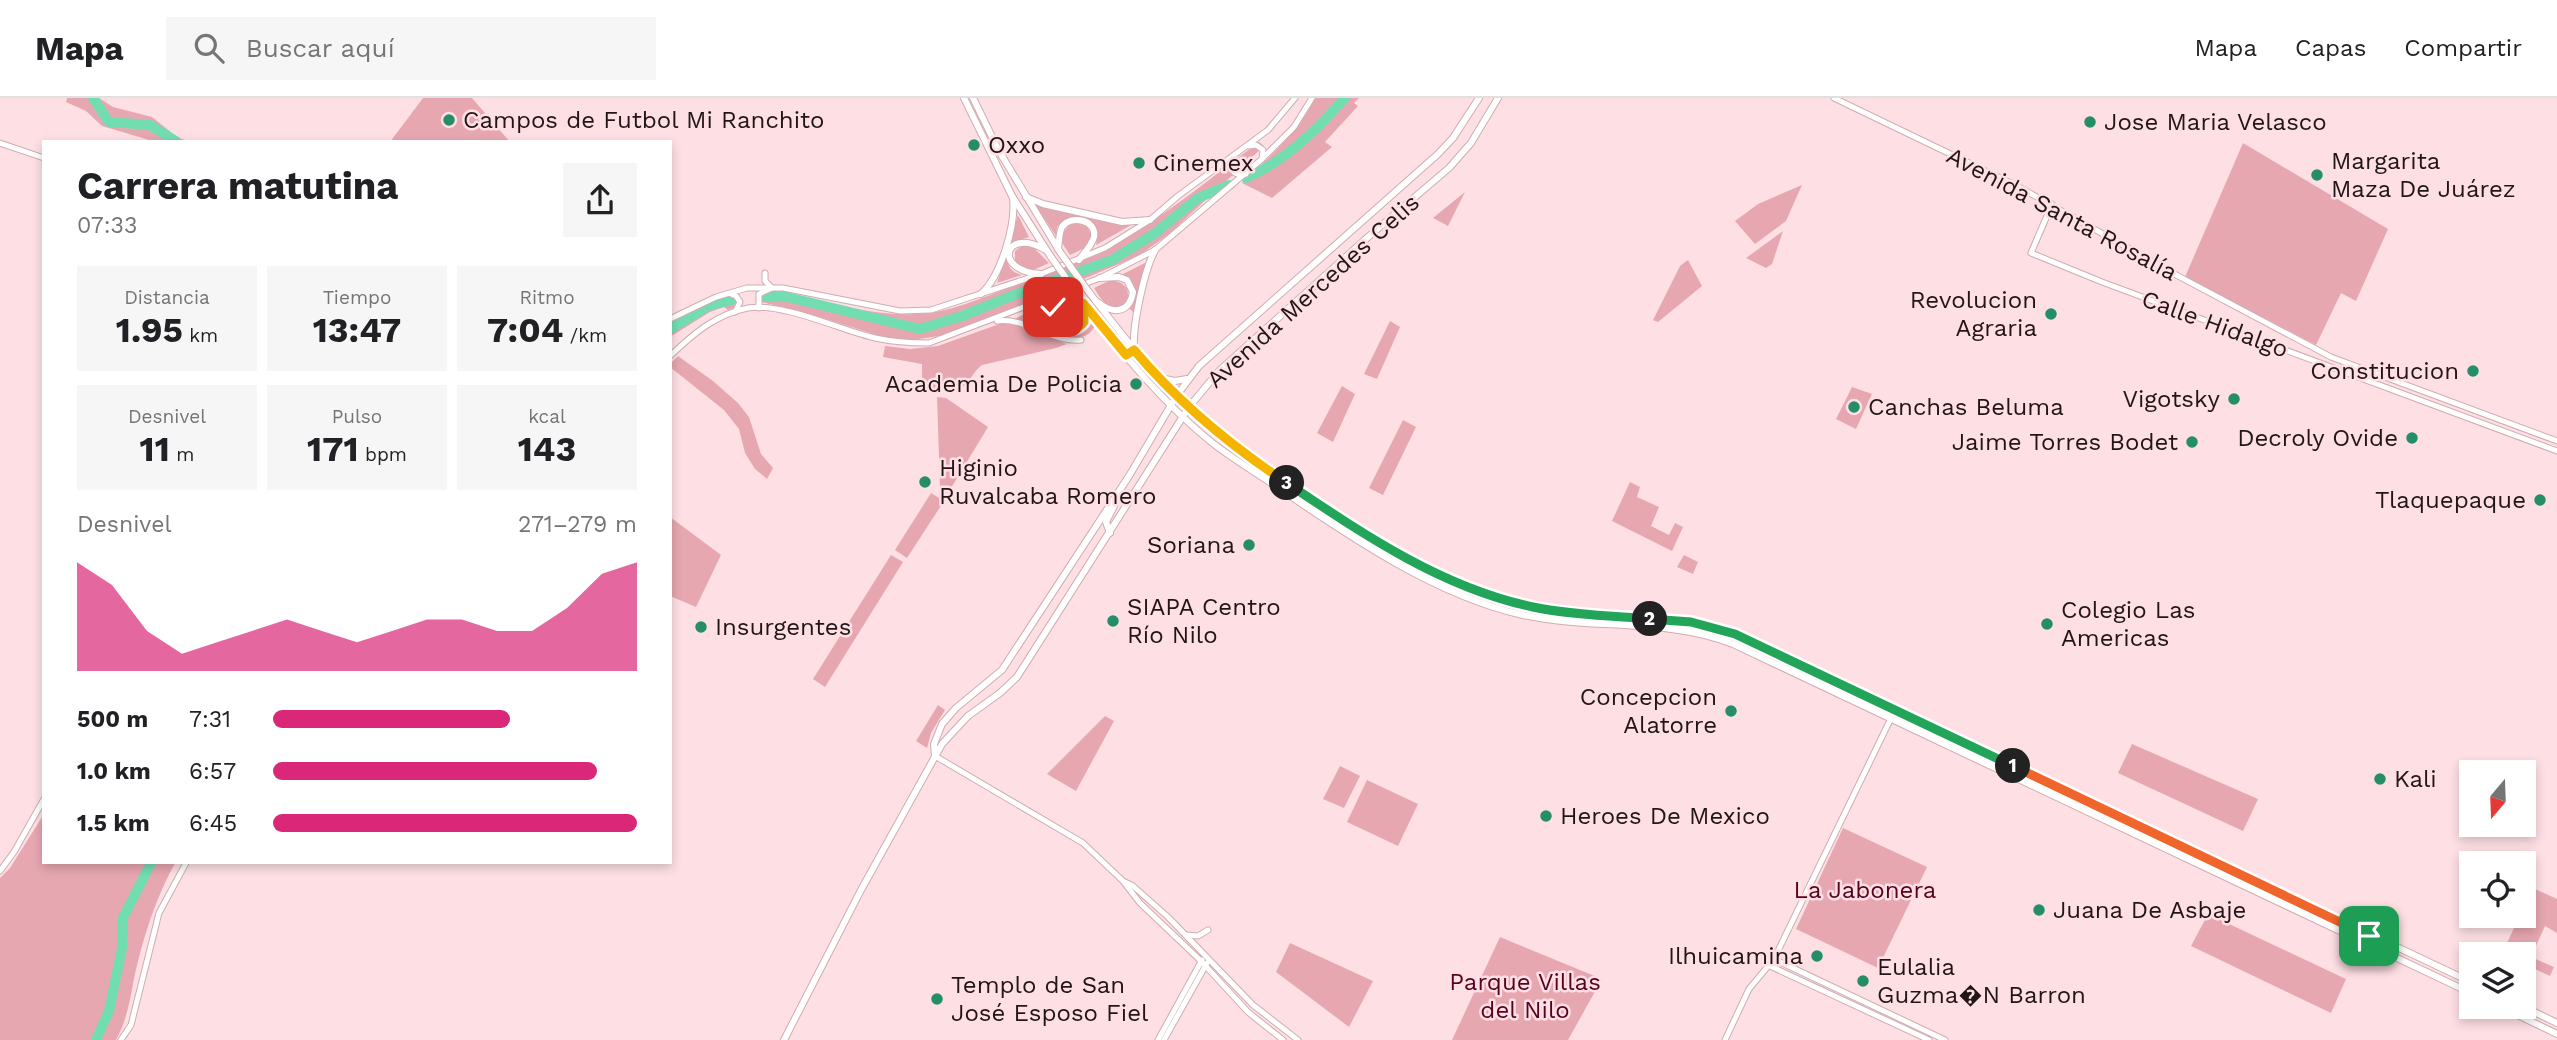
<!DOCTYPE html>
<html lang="es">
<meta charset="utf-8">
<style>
:root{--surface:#fff;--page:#f6f6f6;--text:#202124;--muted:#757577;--line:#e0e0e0;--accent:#db2777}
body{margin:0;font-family:"Work Sans",sans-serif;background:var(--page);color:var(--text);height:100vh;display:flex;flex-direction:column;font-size:26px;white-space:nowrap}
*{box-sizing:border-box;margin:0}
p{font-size:23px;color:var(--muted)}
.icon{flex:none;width:38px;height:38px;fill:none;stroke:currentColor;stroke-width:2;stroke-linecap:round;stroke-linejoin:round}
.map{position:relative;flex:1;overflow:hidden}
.details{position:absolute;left:42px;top:42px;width:630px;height:724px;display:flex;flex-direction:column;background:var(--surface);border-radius:0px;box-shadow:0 4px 10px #0003}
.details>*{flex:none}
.needle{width:46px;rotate:199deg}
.controls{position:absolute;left:2459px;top:662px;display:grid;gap:14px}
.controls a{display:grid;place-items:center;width:77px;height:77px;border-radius:0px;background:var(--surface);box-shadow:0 4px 10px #0003;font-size:35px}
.pin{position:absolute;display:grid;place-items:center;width:60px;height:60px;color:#fff;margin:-30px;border-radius:14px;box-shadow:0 4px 10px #0006}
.km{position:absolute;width:35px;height:35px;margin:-18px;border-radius:50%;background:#222;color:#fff;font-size:19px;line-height:35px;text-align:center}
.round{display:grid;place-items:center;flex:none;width:74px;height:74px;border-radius:0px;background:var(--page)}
.head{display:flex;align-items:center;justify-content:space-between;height:119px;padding:0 35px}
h1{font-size:38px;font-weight:700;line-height:52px}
.stats{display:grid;grid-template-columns:repeat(3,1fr);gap:10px;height:119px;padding:7px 35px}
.stats div{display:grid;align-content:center;border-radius:0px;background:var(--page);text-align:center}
.stats b{font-size:35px;font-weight:700}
.stats small{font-size:19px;font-weight:400}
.stats p{font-size:19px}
.chart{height:196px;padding:14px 35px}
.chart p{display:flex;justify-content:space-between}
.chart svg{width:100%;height:126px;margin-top:7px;fill:var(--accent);opacity:.7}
ul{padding:0 35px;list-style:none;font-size:23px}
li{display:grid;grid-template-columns:112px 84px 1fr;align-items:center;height:52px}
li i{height:18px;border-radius:9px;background:var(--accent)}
header{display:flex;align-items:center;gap:42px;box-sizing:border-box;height:98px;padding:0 35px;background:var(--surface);border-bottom:2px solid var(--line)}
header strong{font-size:33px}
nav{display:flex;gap:38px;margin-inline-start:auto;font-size:24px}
.search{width:490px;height:63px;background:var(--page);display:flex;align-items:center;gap:18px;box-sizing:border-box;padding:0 24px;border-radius:0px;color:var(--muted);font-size:26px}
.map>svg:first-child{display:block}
</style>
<header>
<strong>Mapa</strong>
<div class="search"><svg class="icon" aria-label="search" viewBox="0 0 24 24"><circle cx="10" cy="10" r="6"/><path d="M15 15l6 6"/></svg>Buscar aquí</div>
<nav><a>Mapa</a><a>Capas</a><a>Compartir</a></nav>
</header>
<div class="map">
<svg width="2557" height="942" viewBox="0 0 2557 942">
<rect width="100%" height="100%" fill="#fee0e4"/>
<!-- green -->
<g fill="#e7a7b1">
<path d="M67 0H99L113 9 152 19 177 39 190 44H156L102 28 86 13 66 4Z"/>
<path d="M423 0H472L510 44H390Z"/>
<path d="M1315 0H1359L1354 5 1358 8 1325 44 1332 49 1272 100 1242 85C1268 60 1300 33 1315 0Z"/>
<path d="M1259 44 1264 48 1170 135 1140 157 1027 205 939 238 913 242 883 239 804 214 761 204V198L770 192C818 200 868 219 917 216 948 215 979 201 1008 190 1043 177 1078 165 1111 148 1162 121 1213 78 1259 44Z"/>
<path d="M2243 45 2388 131 2356 203 2341 195 2316 247 2185 179Z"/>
<path d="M1802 87 1786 123 1755 146 1735 123 1758 106Z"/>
<path d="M1465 94 1448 128 1433 120Z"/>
<path d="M1035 107 1120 126H1133L1096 147 1098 136 1090 122C1077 118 1066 118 1057 129L1056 138Z"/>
<path d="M1018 117 1029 139 1011 145C1006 159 1004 172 1022 177L997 185Z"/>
<path d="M1080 125 1087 128 1092 138 1087 149 1070 157 1062 145 1063 135 1069 127Z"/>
<path d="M1783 133 1772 166 1766 170 1746 160Z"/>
<path d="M1022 148 1033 149 1049 165 1031 173 1015 167V153Z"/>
<path d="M1688 162 1702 188 1658 224 1653 222 1680 168Z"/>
<path d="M1147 164 1144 171 1135 216 1129 210C1138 196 1136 184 1121 177Z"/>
<path d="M1111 182C1122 184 1129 188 1128 199L1123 208C1107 213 1101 201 1094 190Z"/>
<path d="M1071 198 1079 209 1080 222 1075 228 1062 227 1057 221C1054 208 1059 203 1071 198Z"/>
<path d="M732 200 735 205 734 210 728 212 724 209 710 214 670 239V226L707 207Z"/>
<path d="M1051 204C1038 235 1083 250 1089 218L1096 226C1083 253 1054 233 1036 227 1029 224 1021 223 1014 221Z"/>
<path d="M1390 223 1400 229 1377 281 1364 276Z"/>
<path d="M1002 225 1016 227 1067 246 1056 250 982 267C975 272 973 278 967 285 957 296 936 291 922 288V266L883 259 885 248 910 251 938 248Z"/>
<path d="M678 258 713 283 738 305 749 319 761 356 773 370 767 381 755 371 745 355 739 331 724 312 670 269V266Z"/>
<path d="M1342 288 1355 296 1333 344 1317 335Z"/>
<path d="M1852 289 1872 296 1856 331 1836 321Z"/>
<path d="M937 299 946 300 988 329 948 395 940 389Z"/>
<path d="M1403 322 1416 329 1383 397 1369 390Z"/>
<path d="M1630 384 1640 389 1637 399 1659 409 1651 428 1669 437 1675 425 1683 429 1672 453 1612 423Z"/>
<path d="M931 395 944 403 907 460 895 452Z"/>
<path d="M670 419 721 457 696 509 670 498Z"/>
<path d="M891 457 903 464 825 589 813 581Z"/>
<path d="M1684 457 1698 464 1693 476 1677 469Z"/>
<path d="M938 607 945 612 931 635 927 650 916 643Z"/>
<path d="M1105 618 1114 623 1076 693 1047 676Z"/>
<path d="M2132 646 2258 701 2243 733 2118 675Z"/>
<path d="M1340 668 1360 678 1344 710 1323 701Z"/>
<path d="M1367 682 1418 706 1398 748 1347 724Z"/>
<path d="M44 716V765H175C158 796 147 828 138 863 131 890 130 917 116 942H0V780L10 770Z"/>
<path d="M1843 730 1927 769 1878 870 1796 831Z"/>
<path d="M2524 786 2557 801V835L2545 828 2531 859 2554 869 2550 878 2524 866V856H2502L2520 817H2524V810L2531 795 2524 791Z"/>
<path d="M2208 816 2346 881 2331 915 2191 848Z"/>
<path d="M1500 839 1602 881 1568 942H1452Z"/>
<path d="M1290 845 1373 883 1349 929 1276 874Z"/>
</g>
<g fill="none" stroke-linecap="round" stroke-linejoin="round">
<!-- river -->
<g stroke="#73ddb2" stroke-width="10">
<path d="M93 0 109 24 150 27 177 44"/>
<path d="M1246 80C1287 62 1316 32 1345 0"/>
<path d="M765 199 783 198 920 231 962 218 1014 197 1112 162 1154 136 1198 100 1229 87"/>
<path d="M670 231 710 207 732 202"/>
<path d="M96 942 109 913 122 850 123 820 151 765"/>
</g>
<defs>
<g id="minor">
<path d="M1834 0 2019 89 2180 179 2331 259 2557 343"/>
<path d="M0 45 44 60"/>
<path d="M1249 48 1256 47 1263 52 1262 61"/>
<path d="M1230 61C1227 71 1236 79 1246 76"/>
<path d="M2052 106 2031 155 2102 184 2557 353"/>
<path d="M731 196 736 198 740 204 735 214"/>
<path d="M759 210V196L772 190 765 183V175"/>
<path d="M670 221 716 199 747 190H783L900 213 931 212 1041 176 1105 150 1150 122 1178 98 1268 32 1295 0"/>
<path d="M997 223C1027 219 1051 245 1081 242"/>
<path d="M670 258C693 236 716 216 748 210 781 204 841 232 875 240 893 244 910 245 929 245L1100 180 1155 152 1262 61 1294 29 1312 0"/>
<path d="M935 658 1083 745 1123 783 1140 805 1201 863 1248 914 1283 942"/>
<path d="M0 773 14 754 44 701"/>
<path d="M1125 784 1133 788 1168 819 1253 907 1298 942"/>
<path d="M1186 837 1198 838 1208 832"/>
<path d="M1774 861 1945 942"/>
<path d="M1768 867 1929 942"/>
<path d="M121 942 131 927 159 815 186 765"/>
<path d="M1158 942 1202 862"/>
<path d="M1164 942 1207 865"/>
<path d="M1725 942 1749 891 1774 861 1895 612"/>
</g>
<g id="major">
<path d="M964 0 1012 98 1051 159"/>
<path d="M973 0 999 53 1060 154"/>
<path d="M1026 99 1043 106 1122 124 1150 122"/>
<path d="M1058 151C1059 144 1059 135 1062 129 1071 116 1097 122 1094 139 1092 147 1084 155 1079 162"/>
<path d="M1041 176C992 173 1004 129 1044 151"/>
<path d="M1088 193C1116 229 1144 266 1177 298 1216 335 1259 366 1303 396 1371 442 1444 488 1525 507 1594 524 1667 512 1735 536L2471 884"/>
<path d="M1063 194C1034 230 1076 241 1084 224 1086 219 1084 212 1084 207"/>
<path d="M981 196C1001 178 1016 127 1013 100"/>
<path d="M1078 197C1116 249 1160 302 1210 343 1231 360 1257 375 1280 391 1352 440 1437 498 1523 517 1592 532 1667 520 1733 546L2471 895"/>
<path d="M1099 205C1114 217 1130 214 1133 194L1127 182 1119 179 1100 180"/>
<path d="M1134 252C1132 228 1144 173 1155 152"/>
<path d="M1160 280 1175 283 1187 281"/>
<path d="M1110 435 1106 424 1114 408"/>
<path d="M935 658 934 646 942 626 956 610 1002 572 1129 378 1177 297 1199 268 1438 56 1453 40 1479 0"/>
<path d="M2499 908 2557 936"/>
<path d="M2522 908 2557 925"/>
<path d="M784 942 861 792 942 646 968 618 1000 595 1017 579 1189 309 1219 273 1368 139 1449 70 1471 45 1498 0"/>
</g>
</defs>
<!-- minor casing -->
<use href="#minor" stroke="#cfacb1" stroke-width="7"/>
<!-- major casing -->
<use href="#major" stroke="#cfacb1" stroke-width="8"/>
<!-- minor -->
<use href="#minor" stroke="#fff" stroke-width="5"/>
<!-- major -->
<use href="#major" stroke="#fff" stroke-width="6"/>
<defs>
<g id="major-bridge">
<path d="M1060 154 1088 193"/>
<path d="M1051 159 1078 197"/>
</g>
</defs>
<!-- major-bridge casing -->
<use href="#major-bridge" stroke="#cfacb1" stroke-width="8" stroke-linecap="butt"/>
<!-- major-bridge -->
<use href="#major-bridge" stroke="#fff" stroke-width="6"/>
</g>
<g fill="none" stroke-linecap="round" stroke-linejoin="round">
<defs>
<path id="split-1" d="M2013 668 2369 838"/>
<path id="split-2" d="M1650 521 1691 524 1735 536 2013 668"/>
<path id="split-3" d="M1287 385C1363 436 1442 490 1533 509 1571 517 1612 518 1650 521"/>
<path id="split-4" d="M1053 209C1049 229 1071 240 1084 224L1083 205 1126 257 1134 252C1178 304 1231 348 1287 385"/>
</defs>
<!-- split-1 casing -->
<use href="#split-1" stroke="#fff" stroke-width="14"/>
<!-- split-2 casing -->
<use href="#split-2" stroke="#fff" stroke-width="14"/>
<!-- split-3 casing -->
<use href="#split-3" stroke="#fff" stroke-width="14"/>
<!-- split-4 casing -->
<use href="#split-4" stroke="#fff" stroke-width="14"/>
<!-- split-1 -->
<use href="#split-1" stroke="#f0652b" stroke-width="9"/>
<!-- split-2 -->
<use href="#split-2" stroke="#22a559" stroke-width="9"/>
<!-- split-3 -->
<use href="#split-3" stroke="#22a559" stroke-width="9"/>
<!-- split-4 -->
<use href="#split-4" stroke="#f5b400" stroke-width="9"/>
</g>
<!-- markers -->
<g fill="#268d69" stroke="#fee0e4" stroke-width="2.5">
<circle cx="449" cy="22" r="7"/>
<circle cx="2090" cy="24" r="7"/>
<circle cx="974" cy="47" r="7"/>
<circle cx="1139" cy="65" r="7"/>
<circle cx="2317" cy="77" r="7"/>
<circle cx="2051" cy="216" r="7"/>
<circle cx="2473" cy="273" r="7"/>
<circle cx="1136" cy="286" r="7"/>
<circle cx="2234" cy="301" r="7"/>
<circle cx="1854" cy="309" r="7"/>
<circle cx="2412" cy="340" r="7"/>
<circle cx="2192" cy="344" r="7"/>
<circle cx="925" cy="384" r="7"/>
<circle cx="2540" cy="402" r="7"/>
<circle cx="1249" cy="447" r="7"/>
<circle cx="1113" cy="523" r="7"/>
<circle cx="2047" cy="526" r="7"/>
<circle cx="701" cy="529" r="7"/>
<circle cx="1731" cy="613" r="7"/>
<circle cx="2380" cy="681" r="7"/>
<circle cx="1546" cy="718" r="7"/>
<circle cx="2039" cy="812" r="7"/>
<circle cx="1817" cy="858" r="7"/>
<circle cx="1863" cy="883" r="7"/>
<circle cx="937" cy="901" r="7"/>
</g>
<g text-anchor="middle" stroke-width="5" stroke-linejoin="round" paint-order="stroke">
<!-- poi labels -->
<g font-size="24" fill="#221517" stroke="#fee0e4" text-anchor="start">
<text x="463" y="30">Campos de Futbol Mi Ranchito</text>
<text x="2104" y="32">Jose Maria Velasco</text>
<text x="988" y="55">Oxxo</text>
<text x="2331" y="71">Margarita<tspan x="2331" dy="28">Maza De Juárez</tspan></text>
<text x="1153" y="73">Cinemex</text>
<text x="2037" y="210" text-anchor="end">Revolucion<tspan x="2037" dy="28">Agraria</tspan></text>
<text x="2459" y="281" text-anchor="end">Constitucion</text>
<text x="1122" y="294" text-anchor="end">Academia De Policia</text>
<text x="2220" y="309" text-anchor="end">Vigotsky</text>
<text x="1868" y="317">Canchas Beluma</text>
<text x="2398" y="348" text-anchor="end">Decroly Ovide</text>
<text x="2178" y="352" text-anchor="end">Jaime Torres Bodet</text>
<text x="939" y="378">Higinio<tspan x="939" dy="28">Ruvalcaba Romero</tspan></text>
<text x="2526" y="410" text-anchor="end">Tlaquepaque</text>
<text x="1235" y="455" text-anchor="end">Soriana</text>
<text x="1127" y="517">SIAPA Centro<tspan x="1127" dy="28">Río Nilo</tspan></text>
<text x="2061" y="520">Colegio Las<tspan x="2061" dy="28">Americas</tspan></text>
<text x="715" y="537">Insurgentes</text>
<text x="1717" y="607" text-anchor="end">Concepcion<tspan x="1717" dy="28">Alatorre</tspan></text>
<text x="2394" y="689">Kali</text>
<text x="1560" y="726">Heroes De Mexico</text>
<text x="2053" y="820">Juana De Asbaje</text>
<text x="1803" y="866" text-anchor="end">Ilhuicamina</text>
<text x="1877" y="877">Eulalia<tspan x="1877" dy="28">Guzma�N Barron</tspan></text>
<text x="951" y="895">Templo de San<tspan x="951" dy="28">José Esposo Fiel</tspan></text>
</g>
<!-- street labels -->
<g font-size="24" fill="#221517" stroke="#fee0e4">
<text transform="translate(2062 116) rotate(28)" y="8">Avenida Santa Rosalía</text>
<text transform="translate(1313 193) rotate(-42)" y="8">Avenida Mercedes Celis</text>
<text transform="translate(2215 226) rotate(20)" y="8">Calle Hidalgo</text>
</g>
<!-- park labels -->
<g font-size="24" fill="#57001f" stroke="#fee0e4">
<text x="1865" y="800">La Jabonera</text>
<text x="1525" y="892">Parque Villas<tspan x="1525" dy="28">del Nilo</tspan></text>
</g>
</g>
</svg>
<div class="controls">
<a><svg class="needle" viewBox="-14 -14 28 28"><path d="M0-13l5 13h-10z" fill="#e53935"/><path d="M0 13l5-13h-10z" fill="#757577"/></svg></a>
<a><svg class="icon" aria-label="locate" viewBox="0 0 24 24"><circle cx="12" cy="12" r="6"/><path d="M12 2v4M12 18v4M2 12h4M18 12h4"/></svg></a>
<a><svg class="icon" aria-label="layers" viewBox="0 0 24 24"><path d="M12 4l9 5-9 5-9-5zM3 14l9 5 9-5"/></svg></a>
</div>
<div class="pin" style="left:2369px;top:838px;background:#1e9e55"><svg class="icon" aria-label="arrive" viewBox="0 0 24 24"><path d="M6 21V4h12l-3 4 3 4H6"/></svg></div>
<div class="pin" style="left:1053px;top:209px;background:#d93025"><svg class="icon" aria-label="check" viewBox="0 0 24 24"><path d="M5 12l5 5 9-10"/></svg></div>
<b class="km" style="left:2013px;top:668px">1</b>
<b class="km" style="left:1650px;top:521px">2</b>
<b class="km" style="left:1287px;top:385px">3</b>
<section class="details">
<div class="head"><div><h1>Carrera matutina</h1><p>07:33</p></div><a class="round"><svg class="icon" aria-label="share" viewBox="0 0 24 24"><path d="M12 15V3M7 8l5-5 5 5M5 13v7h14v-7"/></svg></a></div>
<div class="stats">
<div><p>Distancia</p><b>1.95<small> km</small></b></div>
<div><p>Tiempo</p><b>13:47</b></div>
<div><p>Ritmo</p><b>7:04<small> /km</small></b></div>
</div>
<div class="stats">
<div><p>Desnivel</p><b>11<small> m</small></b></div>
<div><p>Pulso</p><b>171<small> bpm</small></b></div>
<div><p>kcal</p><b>143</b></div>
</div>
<div class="chart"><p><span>Desnivel</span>271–279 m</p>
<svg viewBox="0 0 160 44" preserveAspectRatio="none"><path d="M0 44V6L10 14L20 30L30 38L40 34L50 30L60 26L70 30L80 34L90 30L100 26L110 26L120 30L130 30L140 22L150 10L160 6V44z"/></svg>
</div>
<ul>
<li><b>500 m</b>7:31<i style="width:65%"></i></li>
<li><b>1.0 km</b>6:57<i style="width:89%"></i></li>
<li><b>1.5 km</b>6:45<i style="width:100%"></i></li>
</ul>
</section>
</div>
